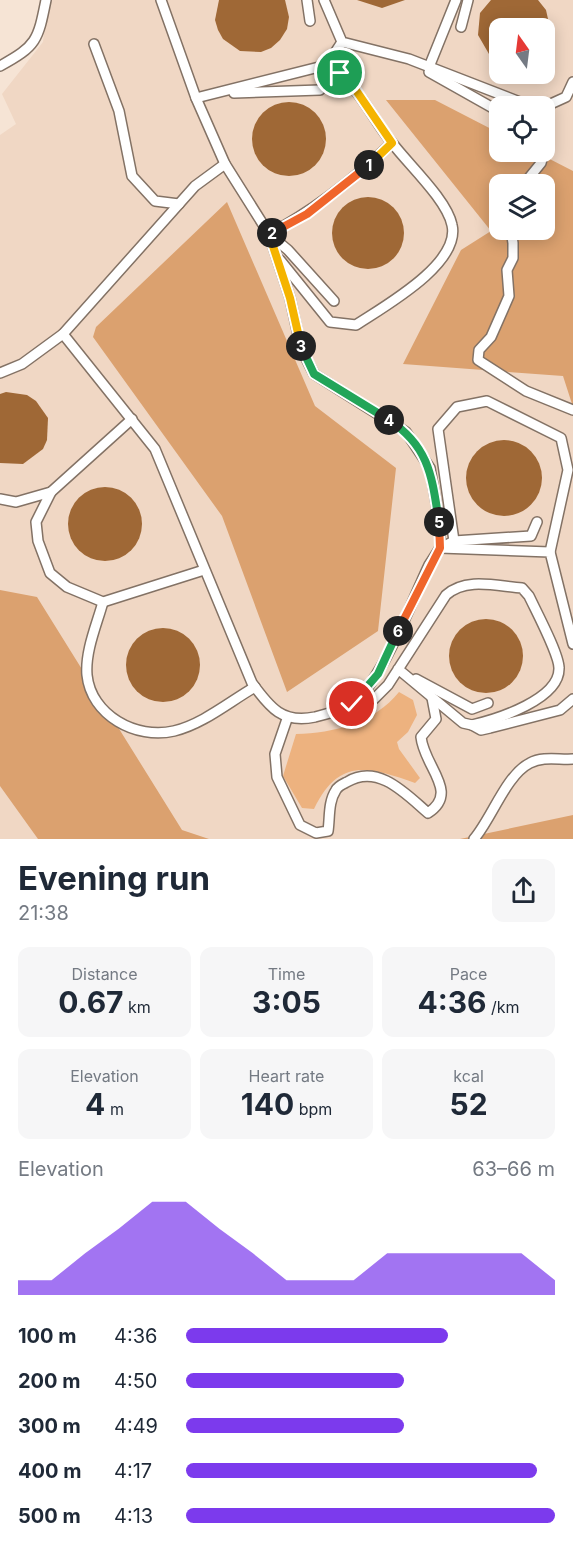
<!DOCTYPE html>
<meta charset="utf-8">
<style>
:root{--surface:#fff;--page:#f6f6f7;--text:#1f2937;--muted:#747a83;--accent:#7c3aed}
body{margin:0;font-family:Inter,sans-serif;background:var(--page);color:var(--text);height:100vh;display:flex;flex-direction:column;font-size:22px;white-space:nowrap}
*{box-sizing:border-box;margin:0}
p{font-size:20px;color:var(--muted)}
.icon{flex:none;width:33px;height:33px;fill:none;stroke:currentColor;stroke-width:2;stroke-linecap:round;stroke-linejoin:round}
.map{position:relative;height:839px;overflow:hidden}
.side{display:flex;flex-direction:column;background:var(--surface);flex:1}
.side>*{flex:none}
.needle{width:39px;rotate:346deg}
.buttons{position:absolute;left:489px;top:18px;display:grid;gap:12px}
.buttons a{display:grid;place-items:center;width:66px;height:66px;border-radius:12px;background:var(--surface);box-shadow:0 3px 15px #0003;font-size:30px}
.pin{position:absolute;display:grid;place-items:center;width:51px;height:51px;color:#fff;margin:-26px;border:3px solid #fff;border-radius:50%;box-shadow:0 2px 6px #0007}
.km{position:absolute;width:30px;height:30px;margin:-15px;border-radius:50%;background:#222;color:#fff;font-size:16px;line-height:30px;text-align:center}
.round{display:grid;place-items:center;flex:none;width:63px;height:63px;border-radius:12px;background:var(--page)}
.headline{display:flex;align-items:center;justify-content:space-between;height:102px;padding:0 18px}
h1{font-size:33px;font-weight:700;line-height:45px}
.figures{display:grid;grid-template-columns:repeat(3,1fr);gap:9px;height:102px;padding:6px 18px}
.figures div{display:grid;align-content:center;border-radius:12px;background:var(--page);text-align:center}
.figures b{font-size:30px;font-weight:700}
.figures small{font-size:16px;font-weight:400}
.figures p{font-size:16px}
.chart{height:168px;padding:12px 18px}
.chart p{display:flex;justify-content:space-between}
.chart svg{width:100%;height:108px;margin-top:6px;fill:var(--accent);opacity:.7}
ul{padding:0 18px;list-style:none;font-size:20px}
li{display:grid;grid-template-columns:96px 72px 1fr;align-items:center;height:45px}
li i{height:15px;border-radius:8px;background:var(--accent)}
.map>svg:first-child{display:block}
</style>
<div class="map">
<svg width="573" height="839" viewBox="0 0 573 839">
<rect width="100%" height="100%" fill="#f6e4d5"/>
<!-- built -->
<path fill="#f0d7c4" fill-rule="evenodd" d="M48 0H573V839H0V135L16 124 2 94 43 42ZM500 28H544V74H500ZM500 106H544V152H500ZM500 184H544V230H500Z"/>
<!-- forest -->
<g fill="#dba16f" fill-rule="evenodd">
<path d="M386 100H435L499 133 500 152H536L573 171V407L563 376 403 364 461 250 491 231ZM500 184H544V230H500Z"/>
<path d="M227 202 315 406 396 468 378 631 287 692 222 516 93 337 96 327Z"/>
<path d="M0 590 37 597 182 830 209 839H38L0 786Z"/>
<path d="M573 815V839H460Z"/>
</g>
<!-- water -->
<path fill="#edb27f" d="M399 692 413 700 417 715 408 732 397 742 399 749 420 778 415 783C367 766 339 758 314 809L302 808 283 776 296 734C334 733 374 723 399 692Z"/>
<!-- building -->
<g fill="#9f6836">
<path d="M219 0H285L289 17 287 29 280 40 271 48 261 52 240 51 223 39 218 30 215 20Z"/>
<path d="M357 0H405L382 8Z"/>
<path d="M491 0H538L546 10 550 28H500V61L489 54 478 35 480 13Z"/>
<circle cx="289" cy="139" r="37"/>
<circle cx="368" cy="233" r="36"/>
<path d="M6 392 27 395 36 401 48 418 47 440 43 449 23 464 0 463V394Z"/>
<circle cx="504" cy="478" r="38"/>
<circle cx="105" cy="524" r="37"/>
<circle cx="486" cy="656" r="37"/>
<circle cx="163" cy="665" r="37"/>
</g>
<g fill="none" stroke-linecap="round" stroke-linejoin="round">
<defs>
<g id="minor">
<path d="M307 0 310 21"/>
<path d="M324 0 342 42 409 59 525 104 540 106"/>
<path d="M461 27 468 0"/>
<path d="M94 44 119 111 132 176 155 201 179 204"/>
<path d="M327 65 342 42"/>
<path d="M0 66C37 46 38 40 46 0"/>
<path d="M429 67 456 0"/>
<path d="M429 72 500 112"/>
<path d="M234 93 320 90"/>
<path d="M196 98 327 65C358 83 371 117 393 144 409 165 447 200 452 225 461 264 383 307 356 325L330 322 280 260"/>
<path d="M544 107 566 97 573 82"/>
<path d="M524 184 541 163 544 152"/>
<path d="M511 230 513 243V258L507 270 509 296 491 337 479 350 478 360 526 391 573 410"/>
<path d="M334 301 288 250 269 234C315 210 354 179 392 143"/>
<path d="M63 334 195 186 225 164"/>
<path d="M0 373 22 364 63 334 155 449 252 683C270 708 283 724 315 717 327 714 339 711 350 705 380 687 413 598 429 565L440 548V526L430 468 406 432 314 374 301 348 290 298 269 234 225 164 196 98 161 0"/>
<path d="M51 492 36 522 38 541 50 573 67 587 103 602 204 570"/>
<path d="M0 499 16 502 51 492 132 419"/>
<path d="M454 541 531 536 537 522"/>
<path d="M440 548 454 541 438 429 457 407 487 401 561 438 568 470 550 552"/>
<path d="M440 548 550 552 573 644"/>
<path d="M103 602C97 624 85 651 87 675 91 715 136 740 174 731 203 724 229 702 255 687"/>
<path d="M416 679 472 709 488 703"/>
<path d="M352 704 374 699 388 685 446 595C466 577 496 586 522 588L529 596C536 611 559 654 559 668 560 699 498 719 472 725L463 723 398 669"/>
<path d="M287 719 275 754 277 777 300 825 316 833 328 831C330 818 328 802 336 790 338 786 343 784 347 782 378 763 406 794 428 813 460 792 424 767 421 737L436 719 432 698"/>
<path d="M472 725 481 730 490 728 560 710 573 699"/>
<path d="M474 839C492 818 506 775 530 763 543 756 559 760 573 759"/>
</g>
</defs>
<!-- minor casing -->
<use href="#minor" stroke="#837265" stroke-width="12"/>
<!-- minor -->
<use href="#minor" stroke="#fff" stroke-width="9"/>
</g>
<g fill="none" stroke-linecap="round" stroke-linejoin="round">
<defs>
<path id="split-1" d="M340 73 351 83 392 143 369 165"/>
<path id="split-2" d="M272 233 307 214 369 165"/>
<path id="split-3" d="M272 233 269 234 290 298 301 346"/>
<path id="split-4" d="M301 346 314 374 389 420"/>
<path id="split-5" d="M389 420C430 447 432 478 439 522"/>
<path id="split-6" d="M398 631 440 548 439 522"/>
<path id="split-7" d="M352 704 378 674 398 631"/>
</defs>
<!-- split-1 casing -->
<use href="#split-1" stroke="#fff" stroke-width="12"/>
<!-- split-2 casing -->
<use href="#split-2" stroke="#fff" stroke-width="12"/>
<!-- split-3 casing -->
<use href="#split-3" stroke="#fff" stroke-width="12"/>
<!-- split-4 casing -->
<use href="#split-4" stroke="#fff" stroke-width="12"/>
<!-- split-5 casing -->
<use href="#split-5" stroke="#fff" stroke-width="12"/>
<!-- split-6 casing -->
<use href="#split-6" stroke="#fff" stroke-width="12"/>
<!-- split-7 casing -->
<use href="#split-7" stroke="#fff" stroke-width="12"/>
<!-- split-1 -->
<use href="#split-1" stroke="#f5b400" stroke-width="8"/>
<!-- split-2 -->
<use href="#split-2" stroke="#f0652b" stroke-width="8"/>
<!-- split-3 -->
<use href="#split-3" stroke="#f5b400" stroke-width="8"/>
<!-- split-4 -->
<use href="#split-4" stroke="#22a559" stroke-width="8"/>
<!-- split-5 -->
<use href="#split-5" stroke="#22a559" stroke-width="8"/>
<!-- split-6 -->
<use href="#split-6" stroke="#f0652b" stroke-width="8"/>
<!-- split-7 -->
<use href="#split-7" stroke="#22a559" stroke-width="8"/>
</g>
</svg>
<div class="buttons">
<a><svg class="needle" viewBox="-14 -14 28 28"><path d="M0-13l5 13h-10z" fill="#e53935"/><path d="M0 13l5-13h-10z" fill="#747a83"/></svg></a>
<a><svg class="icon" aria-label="locate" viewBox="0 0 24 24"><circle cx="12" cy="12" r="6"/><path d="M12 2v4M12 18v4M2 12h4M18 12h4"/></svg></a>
<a><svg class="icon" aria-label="layers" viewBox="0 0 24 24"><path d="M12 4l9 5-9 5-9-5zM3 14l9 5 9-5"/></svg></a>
</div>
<div class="pin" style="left:340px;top:73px;background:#1e9e55"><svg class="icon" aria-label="arrive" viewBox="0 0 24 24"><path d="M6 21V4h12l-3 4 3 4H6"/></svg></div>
<div class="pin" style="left:352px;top:704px;background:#d93025"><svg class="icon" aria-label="check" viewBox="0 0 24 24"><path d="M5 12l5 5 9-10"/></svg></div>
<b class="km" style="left:369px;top:165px">1</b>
<b class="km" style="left:272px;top:233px">2</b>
<b class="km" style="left:301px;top:346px">3</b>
<b class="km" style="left:389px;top:420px">4</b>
<b class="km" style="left:439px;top:522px">5</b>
<b class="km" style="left:398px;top:631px">6</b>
</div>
<section class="side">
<div class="headline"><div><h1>Evening run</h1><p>21:38</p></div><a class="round"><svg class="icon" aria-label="share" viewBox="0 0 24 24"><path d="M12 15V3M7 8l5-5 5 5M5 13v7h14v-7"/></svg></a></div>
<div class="figures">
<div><p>Distance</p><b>0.67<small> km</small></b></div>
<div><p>Time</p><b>3:05</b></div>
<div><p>Pace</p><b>4:36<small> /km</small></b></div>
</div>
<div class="figures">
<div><p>Elevation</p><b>4<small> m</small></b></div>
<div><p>Heart rate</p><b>140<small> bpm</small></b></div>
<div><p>kcal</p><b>52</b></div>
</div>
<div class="chart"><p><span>Elevation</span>63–66 m</p>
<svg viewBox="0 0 160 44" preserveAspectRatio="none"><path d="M0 44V38L10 38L20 27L30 17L40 6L50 6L60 17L70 27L80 38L90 38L100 38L110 27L120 27L130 27L140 27L150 27L160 38V44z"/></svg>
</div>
<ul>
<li><b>100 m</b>4:36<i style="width:71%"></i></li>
<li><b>200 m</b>4:50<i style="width:59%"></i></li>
<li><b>300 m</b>4:49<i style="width:59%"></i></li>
<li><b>400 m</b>4:17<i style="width:95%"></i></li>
<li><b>500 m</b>4:13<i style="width:100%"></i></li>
</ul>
</section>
